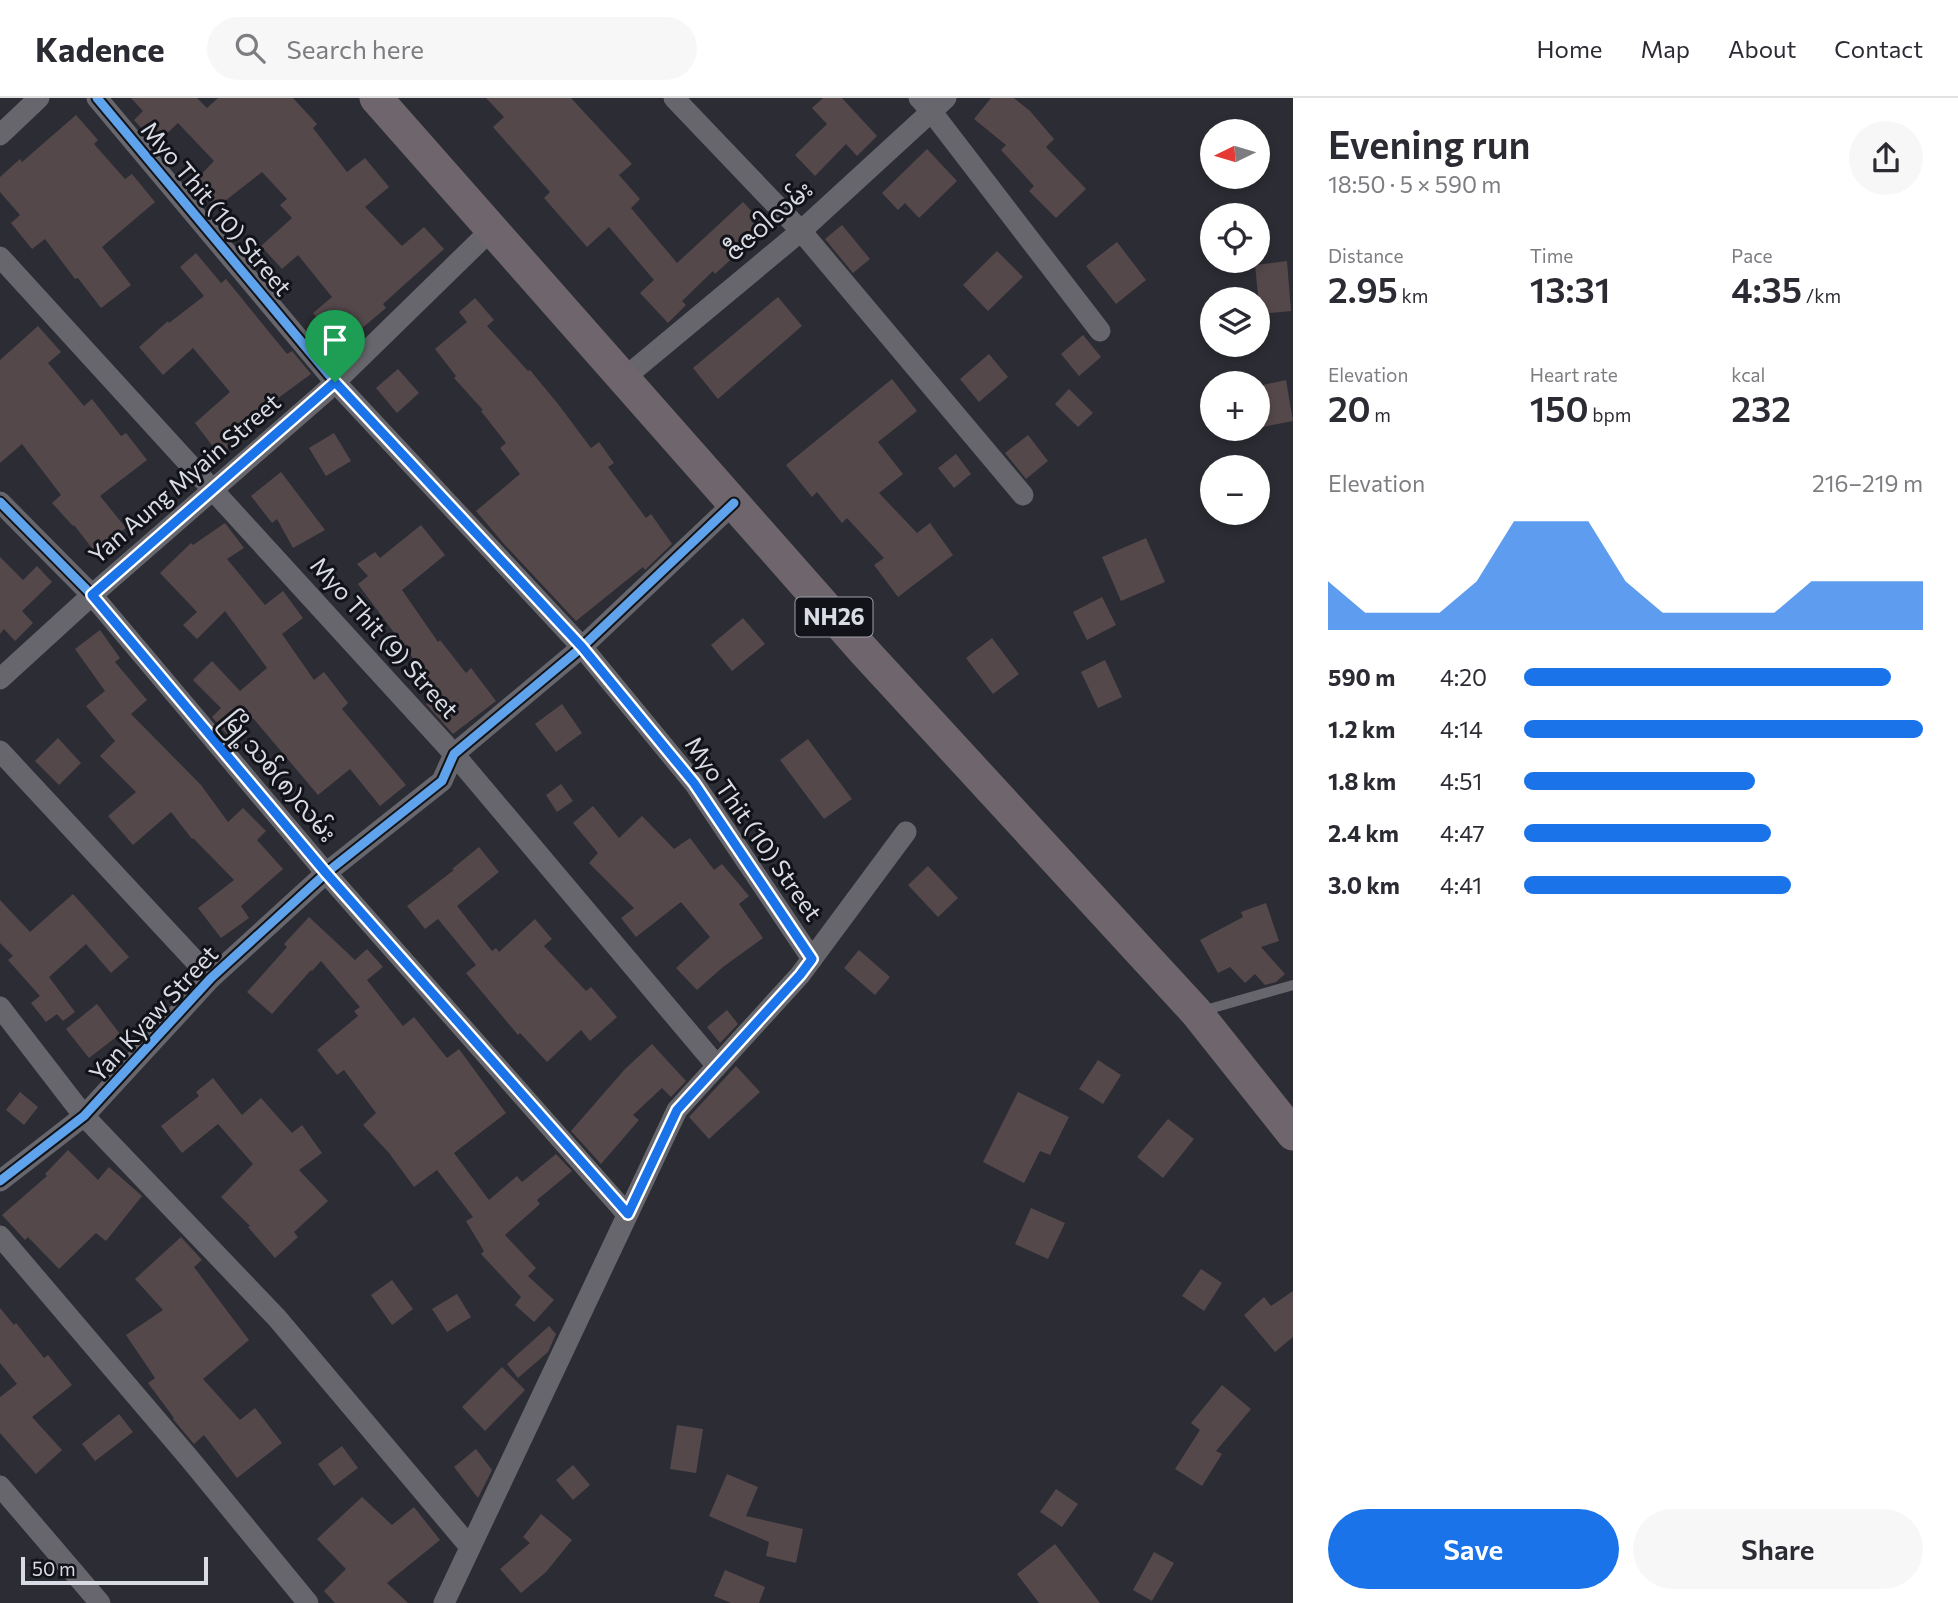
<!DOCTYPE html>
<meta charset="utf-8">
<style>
:root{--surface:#fff;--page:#f7f7f7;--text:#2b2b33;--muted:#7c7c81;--line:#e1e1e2;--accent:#1a73e8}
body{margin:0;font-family:Commissioner,"Noto Sans Myanmar",sans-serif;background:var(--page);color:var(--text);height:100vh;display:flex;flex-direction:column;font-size:26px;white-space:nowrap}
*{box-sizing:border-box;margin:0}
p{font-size:23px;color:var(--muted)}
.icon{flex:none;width:38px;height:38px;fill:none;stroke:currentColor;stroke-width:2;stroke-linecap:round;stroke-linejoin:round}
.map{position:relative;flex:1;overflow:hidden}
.side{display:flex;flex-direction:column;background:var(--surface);width:665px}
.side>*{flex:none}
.needle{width:46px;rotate:265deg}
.fabs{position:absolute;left:1200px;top:21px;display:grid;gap:14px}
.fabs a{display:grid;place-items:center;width:70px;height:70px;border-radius:50%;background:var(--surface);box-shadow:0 4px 10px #0003;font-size:35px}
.scale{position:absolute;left:21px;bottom:18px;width:187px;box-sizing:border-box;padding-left:7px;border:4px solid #dadce5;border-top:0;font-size:19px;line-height:24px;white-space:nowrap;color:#dadce5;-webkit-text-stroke:5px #121319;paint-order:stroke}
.pin{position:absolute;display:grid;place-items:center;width:60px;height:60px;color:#fff;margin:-72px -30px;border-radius:50% 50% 50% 0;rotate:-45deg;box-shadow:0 0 7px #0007}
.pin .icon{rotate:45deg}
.round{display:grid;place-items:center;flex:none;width:74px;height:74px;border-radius:37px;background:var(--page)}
.headline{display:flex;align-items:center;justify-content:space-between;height:119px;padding:0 35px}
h1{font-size:38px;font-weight:600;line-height:52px}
.figures{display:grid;grid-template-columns:repeat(3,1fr);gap:10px;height:119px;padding:7px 35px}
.figures div{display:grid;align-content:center}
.figures b{font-size:35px;font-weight:600}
.figures small{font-size:19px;font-weight:400}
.figures p{font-size:19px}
.chart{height:196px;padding:14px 35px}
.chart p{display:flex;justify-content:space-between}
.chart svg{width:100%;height:126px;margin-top:7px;fill:var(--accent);opacity:.7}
.action{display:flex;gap:14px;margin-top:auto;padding:14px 35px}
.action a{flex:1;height:80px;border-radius:42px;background:var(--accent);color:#fff;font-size:28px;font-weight:600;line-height:80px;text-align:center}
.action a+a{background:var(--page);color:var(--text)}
ul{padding:0 35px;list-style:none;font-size:23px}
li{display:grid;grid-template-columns:112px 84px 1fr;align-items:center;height:52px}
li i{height:18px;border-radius:9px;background:var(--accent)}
header{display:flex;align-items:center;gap:42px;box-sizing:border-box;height:98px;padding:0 35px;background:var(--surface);border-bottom:2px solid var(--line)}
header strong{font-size:33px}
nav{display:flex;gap:38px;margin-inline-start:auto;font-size:24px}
.search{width:490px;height:63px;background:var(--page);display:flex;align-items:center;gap:18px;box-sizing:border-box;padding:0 24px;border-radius:38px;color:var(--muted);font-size:26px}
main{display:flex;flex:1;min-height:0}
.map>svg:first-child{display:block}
</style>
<header>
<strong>Kadence</strong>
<div class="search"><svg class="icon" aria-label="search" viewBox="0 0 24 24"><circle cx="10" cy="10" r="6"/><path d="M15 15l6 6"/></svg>Search here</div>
<nav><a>Home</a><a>Map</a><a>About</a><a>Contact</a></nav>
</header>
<main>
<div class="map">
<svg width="1293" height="1505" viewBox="0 0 1293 1505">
<rect width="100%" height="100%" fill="#2c2c34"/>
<!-- building -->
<g fill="#54484b">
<path d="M131 0H197L207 10 218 0H293L317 26 313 30 347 74 365 60 389 89 365 109 402 148 424 129 444 151 383 206 386 210 330 257 313 238 325 229 313 215 332 199 298 157 282 171 261 148 292 120 280 107 287 101 262 74 216 110 192 86 214 63 178 25 156 46 134 22 143 13Z"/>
<path d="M486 0H571L632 66 619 77 640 101 631 110 677 165 743 104 764 126 736 151 739 154 715 176 713 173 682 203 686 207 668 225 640 195 654 182 609 129 587 149 544 100 550 94 493 29 504 19Z"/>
<path d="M823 0H842L877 38 857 58 846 46 815 78 795 57 827 26 812 10Z"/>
<path d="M991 0H1014L1030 13 1054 41 1046 49 1086 91 1056 120 1029 93 1034 88 1001 52 1006 47 974 21Z"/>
<path d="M76 17 98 42 94 46 125 81 132 76 155 104 102 149 131 187 101 210 78 180 75 181 45 141 32 151 11 125 20 117 0 94V79L20 61 22 64Z"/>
<path d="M927 51 957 83 919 120 905 105 898 112 882 95Z"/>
<path d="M842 127 870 161 853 175 825 141Z"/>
<path d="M1117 144 1146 182 1116 206 1086 168Z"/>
<path d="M997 153 1023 179 988 213 963 187Z"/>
<path d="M196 155 221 185 226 181 287 256 292 253 311 276 255 317 259 322 220 358 195 325 230 294 193 250 163 277 139 249 168 223 169 225 204 198 180 169Z"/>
<path d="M1287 163 1291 213 1260 216 1255 167Z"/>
<path d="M778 199 802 228 718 301 693 270Z"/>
<path d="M475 200 494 222 487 228 528 273 530 272 558 306 591 350 599 344 614 365 608 369 646 420 651 416 672 446 645 472 643 469 576 523 504 446 476 413 520 376 500 350 506 345 481 313 483 312 454 280 456 278 435 251 467 224 459 214Z"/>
<path d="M38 228 61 254 48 265 84 308 92 301 121 338 126 335 147 362 100 398 126 430 95 454 74 427 73 428 52 405 61 397 22 346 0 365V262Z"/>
<path d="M1083 237 1101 259 1079 278 1061 256Z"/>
<path d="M989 256 1008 279 979 304 960 281Z"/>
<path d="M398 271 419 295 397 315 376 290Z"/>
<path d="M892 281 917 313 878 344 903 376 879 395 917 435 930 425 953 457 898 499 874 467 884 460 847 420 842 425 817 394 812 399 786 367Z"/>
<path d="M1286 282 1293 323 1258 330V288Z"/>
<path d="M1069 291 1093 315 1078 329 1055 306Z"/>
<path d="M334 335 351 363 326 378 309 350Z"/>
<path d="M1028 337 1048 363 1026 381 1005 355Z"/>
<path d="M956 356 971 376 954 390 938 370Z"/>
<path d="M281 374 325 432 293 450 277 421 272 425 251 398Z"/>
<path d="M225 425 244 450 227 461 265 507 283 493 303 520 282 536 314 582 324 574 348 605 342 611 406 687 380 708 350 671 318 697 253 620 230 640 212 619 221 610 193 582 212 563 240 593 267 570 225 513 197 541 183 527 197 514 160 475 191 445 193 447Z"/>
<path d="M421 427 445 457 402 492 438 544 440 542 466 575 471 570 496 603 453 636 426 606 436 598 411 566 415 563 358 486 368 478 357 466 375 454 380 460Z"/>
<path d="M1146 440 1165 484 1121 503 1102 459Z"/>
<path d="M0 459 23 482 37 468 52 484 22 513 33 525 15 543 4 531 0 536Z"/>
<path d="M1102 499 1116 527 1087 542 1073 514Z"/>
<path d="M743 520 765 546 732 573 711 547Z"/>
<path d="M100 532 120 560 115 564 147 602 131 616 201 687 228 724 243 710 266 733 257 742 283 771 241 808 249 820 221 840 198 810 234 782 193 740 192 741 171 714 133 747 108 718 136 694 100 658 115 643 86 608 105 593 75 551Z"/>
<path d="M992 540 1019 576 993 596 966 560Z"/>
<path d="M1105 562 1122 599 1098 610 1081 574Z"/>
<path d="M562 606 582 635 556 654 535 626Z"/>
<path d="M58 640 81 665 59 687 35 663Z"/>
<path d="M808 641 852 701 824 721 780 662Z"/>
<path d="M561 686 573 703 557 714 546 697Z"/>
<path d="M593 708 619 740 642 718 674 751 690 740 714 772 722 766 749 798 739 806 763 840 723 869 697 892 676 870 710 839 681 804 636 839 621 820 634 810 589 765 598 755 573 725Z"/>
<path d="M479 749 499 774 457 808 492 853 496 850 499 854 535 821 552 841 544 848 586 893 591 889 617 919 590 943 581 932 547 964 520 935 518 937 466 875 476 867 438 821 425 831 407 808 454 772 452 771Z"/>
<path d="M928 768 958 800 938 819 908 787Z"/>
<path d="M73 796 129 859 111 875 86 846 49 879 75 914 63 923 57 916 46 924 31 905 40 898 8 862 13 858 0 845V802L30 834Z"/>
<path d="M1266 805 1279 843 1261 849 1285 876 1276 884 1265 887 1255 876 1245 885 1230 869 1218 875 1200 842 1243 819 1241 814Z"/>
<path d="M309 819 355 862 367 851 383 869 367 882 403 928 414 919 447 960 459 951 506 1015 454 1055 489 1102 517 1078 522 1084 556 1056 572 1073 537 1102 540 1106 505 1137 536 1170 528 1178 554 1202 534 1224 515 1207 521 1199 481 1156 484 1153 466 1123 473 1119 437 1072 414 1089 389 1055 363 1027 376 1015 344 972 337 977 317 952 358 918 354 913 360 909 321 863 312 873 311 872 272 916 247 894 287 849 284 846Z"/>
<path d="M859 852 890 879 875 897 844 870Z"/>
<path d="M97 906 120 936 89 960 66 931Z"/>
<path d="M727 912 738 926 720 945 707 929Z"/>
<path d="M652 946 686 983 671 999 662 990 633 1017 639 1022 601 1066 571 1033 625 971Z"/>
<path d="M1098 962 1121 977 1103 1006 1079 991Z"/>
<path d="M736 968 760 994 709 1041 689 1019Z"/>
<path d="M213 980 242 1017 261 1000 292 1035 302 1027 322 1055 299 1072 328 1103 294 1134 298 1139 275 1160 248 1129 250 1128 221 1099 253 1066 218 1026 182 1055 161 1028 199 998 196 994Z"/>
<path d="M20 994 38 1009 24 1027 6 1012Z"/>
<path d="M1018 994 1069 1019 1050 1057 1040 1053 1024 1085 983 1064Z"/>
<path d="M1168 1021 1194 1041 1163 1080 1137 1059Z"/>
<path d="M68 1052 98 1082 109 1069 142 1098 106 1143 96 1135 59 1171 28 1139 25 1142 2 1117 47 1078 45 1076Z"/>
<path d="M1031 1110 1065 1125 1048 1161 1015 1146Z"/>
<path d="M181 1139 202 1162 194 1169 249 1242 203 1281 240 1322 255 1310 282 1345 237 1380 204 1337 194 1346 173 1321 174 1320 148 1285 155 1280 126 1237 163 1212 135 1181Z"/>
<path d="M1201 1171 1222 1185 1204 1213 1182 1198Z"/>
<path d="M392 1182 413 1211 392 1227 371 1197Z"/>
<path d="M1293 1193V1239L1275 1254 1244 1217 1264 1199 1271 1208Z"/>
<path d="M457 1196 471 1219 447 1234 432 1211Z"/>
<path d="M0 1210 14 1227 16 1225 44 1260 48 1257 72 1287 32 1319 62 1352 36 1376 0 1335V1299L17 1286 0 1265Z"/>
<path d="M549 1228 556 1236 548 1254 518 1280 507 1266Z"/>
<path d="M502 1269 525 1292 485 1333 462 1309Z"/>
<path d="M1222 1287 1251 1311 1216 1353 1222 1356 1202 1388 1175 1371 1200 1332 1191 1325Z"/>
<path d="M119 1316 133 1334 95 1363 82 1346Z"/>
<path d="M677 1327 703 1331 696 1375 670 1371Z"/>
<path d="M342 1348 358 1370 334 1388 318 1366Z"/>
<path d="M476 1351 492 1372 478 1400 454 1369Z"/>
<path d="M573 1367 590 1387 573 1402 556 1382Z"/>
<path d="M727 1376 758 1389 746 1418 803 1431 796 1465 766 1458 769 1444 709 1418Z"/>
<path d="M1056 1391 1078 1406 1062 1429 1040 1414Z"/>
<path d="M362 1399 392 1427 414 1409 440 1442 387 1485 408 1505H335L324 1493 346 1471 317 1441Z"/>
<path d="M541 1416 572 1442 546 1474 521 1495 500 1471 530 1445 523 1439Z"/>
<path d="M1055 1446 1100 1505H1039L1017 1476Z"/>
<path d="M1154 1454 1174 1465 1152 1503 1133 1492Z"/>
<path d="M725 1472 765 1489 759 1505H731L714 1498Z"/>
</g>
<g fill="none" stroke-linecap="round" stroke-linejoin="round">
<!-- service -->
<path stroke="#66666c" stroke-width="10" d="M1202 913 1293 887"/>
<!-- minor -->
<g stroke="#66666c" stroke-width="21">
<path d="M97 0 335 284 582 549 694 685 812 861"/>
<path d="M674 0 801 133 1023 397"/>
<path d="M919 0 931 13 1100 233"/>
<path d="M0 37 39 0"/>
<path d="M0 159 454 656 717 968"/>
<path d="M623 281 801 133 946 0"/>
<path d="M0 404 92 497 326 775 627 1116"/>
<path d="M0 581 92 497 325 294 492 131"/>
<path d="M0 653 211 880"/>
<path d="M0 909 84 1018 277 1220 470 1449"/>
<path d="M0 1083 84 1018 211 880 326 775 442 683 454 656 582 549 734 405"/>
<path d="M0 1138 189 1360 308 1505"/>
<path d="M0 1388 100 1505"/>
<path d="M444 1505 677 1012 800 877 906 734"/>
</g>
<!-- trunk -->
<path stroke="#6e666c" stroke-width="33" d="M376 0 864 553 1196 914 1293 1036"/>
<defs>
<g id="cycleway">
<path d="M97 0 335 284 582 549 694 685 812 861"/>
<path d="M0 404 92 497 326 775 627 1116"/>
<path d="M0 1083 84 1018 211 880 326 775 442 683 454 656 582 549 734 405"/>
</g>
</defs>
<!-- cycleway casing -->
<use href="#cycleway" stroke="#121319" stroke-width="13"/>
<!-- cycleway -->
<use href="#cycleway" stroke="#60a3ed" stroke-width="9"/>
</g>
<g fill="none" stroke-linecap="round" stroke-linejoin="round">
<defs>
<path id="route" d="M335 284 582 549 694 685 812 861 800 877 677 1012 628 1116 326 775 92 497Z"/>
</defs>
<!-- route casing -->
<use href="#route" stroke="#fff" stroke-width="14"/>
<!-- route -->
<use href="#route" stroke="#1a73e8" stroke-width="9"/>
</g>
<g text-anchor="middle" stroke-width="6" stroke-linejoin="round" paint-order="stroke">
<!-- shield labels -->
<rect fill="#121319" stroke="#9ea0a8" stroke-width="2" x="795.5" y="499.5" width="77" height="39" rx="5"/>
<g font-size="23" font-weight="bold" fill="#dadce5">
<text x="834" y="527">NH26</text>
</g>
<!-- street labels -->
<g font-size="24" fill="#dadce5" stroke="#121319">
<text transform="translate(216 111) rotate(50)" y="8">Myo Thit (10) Street</text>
<text transform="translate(769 123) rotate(-41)" y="8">ဇီဇဝါလမ်း</text>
<text transform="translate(185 381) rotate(-41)" y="8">Yan Aung Myain Street</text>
<text transform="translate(384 540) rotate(48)" y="8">Myo Thit (9) Street</text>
<text transform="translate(279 679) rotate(50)" y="8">မြို့သစ်(၈)လမ်း</text>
<text transform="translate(753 731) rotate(55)" y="8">Myo Thit (10) Street</text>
<text transform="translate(154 916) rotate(-47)" y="8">Yan Kyaw Street</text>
</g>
</g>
</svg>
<div class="fabs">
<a><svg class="needle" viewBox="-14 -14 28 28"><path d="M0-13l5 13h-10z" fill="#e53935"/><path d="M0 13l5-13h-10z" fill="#7c7c81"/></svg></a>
<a><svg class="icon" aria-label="locate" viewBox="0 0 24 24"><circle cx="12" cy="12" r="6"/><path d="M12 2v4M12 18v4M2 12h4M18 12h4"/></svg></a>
<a><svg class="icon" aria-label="layers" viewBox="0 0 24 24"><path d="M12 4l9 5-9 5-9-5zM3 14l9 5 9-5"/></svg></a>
<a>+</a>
<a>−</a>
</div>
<div class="scale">50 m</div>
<div class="pin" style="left:335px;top:284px;background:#1e9e55"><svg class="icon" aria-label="arrive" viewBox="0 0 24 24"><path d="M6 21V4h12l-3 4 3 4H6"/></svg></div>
</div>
<section class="side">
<div class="headline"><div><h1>Evening run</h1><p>18:50 · 5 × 590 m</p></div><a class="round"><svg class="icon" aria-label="share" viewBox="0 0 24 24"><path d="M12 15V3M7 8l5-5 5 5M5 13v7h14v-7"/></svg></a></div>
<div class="figures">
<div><p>Distance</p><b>2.95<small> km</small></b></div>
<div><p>Time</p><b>13:31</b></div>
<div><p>Pace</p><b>4:35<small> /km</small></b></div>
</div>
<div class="figures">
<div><p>Elevation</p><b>20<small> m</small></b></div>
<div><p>Heart rate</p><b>150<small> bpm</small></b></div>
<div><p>kcal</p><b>232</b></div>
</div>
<div class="chart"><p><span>Elevation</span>216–219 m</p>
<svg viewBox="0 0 160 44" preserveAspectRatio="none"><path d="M0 44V27L10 38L20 38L30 38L40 27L50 6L60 6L70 6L80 27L90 38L100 38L110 38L120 38L130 27L140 27L150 27L160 27V44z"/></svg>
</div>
<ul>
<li><b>590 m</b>4:20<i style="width:92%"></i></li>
<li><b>1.2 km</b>4:14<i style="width:100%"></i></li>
<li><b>1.8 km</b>4:51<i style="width:58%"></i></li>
<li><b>2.4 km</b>4:47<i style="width:62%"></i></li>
<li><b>3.0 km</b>4:41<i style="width:67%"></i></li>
</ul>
<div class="action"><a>Save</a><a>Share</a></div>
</section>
</main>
